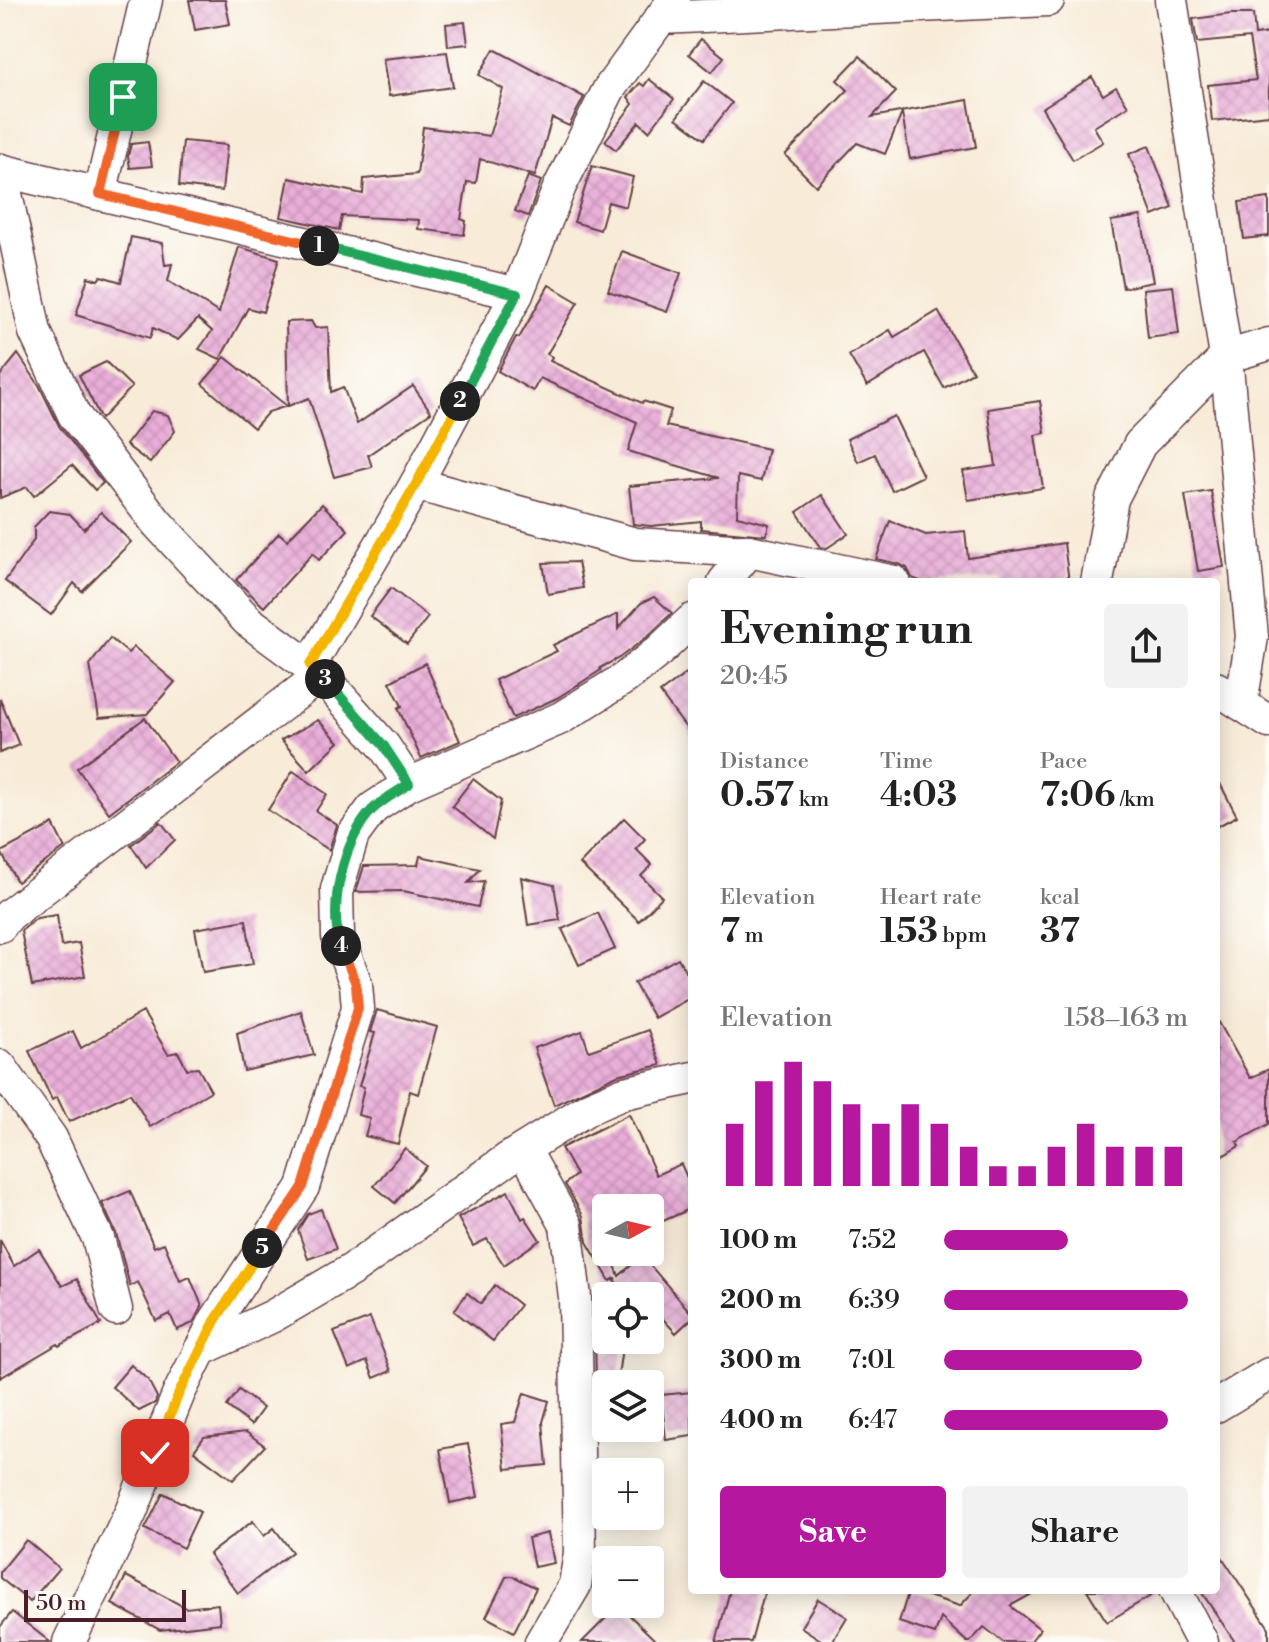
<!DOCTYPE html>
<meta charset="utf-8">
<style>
:root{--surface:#fff;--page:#f2f2f2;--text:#222;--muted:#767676;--accent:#b5179e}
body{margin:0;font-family:"Libre Bodoni",serif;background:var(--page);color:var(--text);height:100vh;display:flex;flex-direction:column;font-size:30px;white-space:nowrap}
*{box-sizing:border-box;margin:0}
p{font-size:26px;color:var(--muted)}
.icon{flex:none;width:44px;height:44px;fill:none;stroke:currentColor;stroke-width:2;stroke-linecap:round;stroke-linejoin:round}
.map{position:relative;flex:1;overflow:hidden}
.drawer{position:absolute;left:688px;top:578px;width:532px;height:1016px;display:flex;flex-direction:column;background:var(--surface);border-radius:8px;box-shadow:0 4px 20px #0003}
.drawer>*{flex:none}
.needle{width:52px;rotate:82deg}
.buttons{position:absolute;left:592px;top:1194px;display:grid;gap:16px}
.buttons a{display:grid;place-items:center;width:72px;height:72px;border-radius:8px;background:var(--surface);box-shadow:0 4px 20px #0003;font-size:40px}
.scale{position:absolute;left:24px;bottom:20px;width:162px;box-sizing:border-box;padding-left:8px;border:4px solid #4a1f2b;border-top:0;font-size:22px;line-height:28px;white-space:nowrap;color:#4a1f2b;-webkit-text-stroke:6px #fdfcf7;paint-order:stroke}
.pin{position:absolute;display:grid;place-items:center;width:68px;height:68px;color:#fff;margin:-34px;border-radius:16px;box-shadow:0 4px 12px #0006}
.km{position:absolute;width:40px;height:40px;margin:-20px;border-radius:50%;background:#222;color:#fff;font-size:22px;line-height:40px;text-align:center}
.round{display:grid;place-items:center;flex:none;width:84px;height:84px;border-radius:8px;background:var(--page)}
.headline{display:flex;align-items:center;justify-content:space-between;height:136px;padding:0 32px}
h1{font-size:44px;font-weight:700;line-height:60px}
.stats{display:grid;grid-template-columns:repeat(3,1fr);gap:12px;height:136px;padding:8px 32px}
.stats div{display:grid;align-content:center}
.stats b{font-size:34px;font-weight:700}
.stats small{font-size:22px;font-weight:400}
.stats p{font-size:22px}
.chart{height:224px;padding:16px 32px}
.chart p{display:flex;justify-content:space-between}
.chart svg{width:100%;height:144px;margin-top:8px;stroke:var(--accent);stroke-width:6}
.action{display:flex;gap:16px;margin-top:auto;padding:16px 32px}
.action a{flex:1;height:92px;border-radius:8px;background:var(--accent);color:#fff;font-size:32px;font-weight:700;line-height:92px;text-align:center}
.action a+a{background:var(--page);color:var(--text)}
ul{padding:0 32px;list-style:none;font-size:26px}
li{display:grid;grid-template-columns:128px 96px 1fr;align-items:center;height:60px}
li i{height:20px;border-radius:10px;background:var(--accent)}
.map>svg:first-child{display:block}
</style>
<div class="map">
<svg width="1269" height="1642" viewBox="0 0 1269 1642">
<defs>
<pattern id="building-cross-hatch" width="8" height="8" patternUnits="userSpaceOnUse" patternTransform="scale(2)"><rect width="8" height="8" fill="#e9aed9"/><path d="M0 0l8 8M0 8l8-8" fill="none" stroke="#c995ba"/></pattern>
</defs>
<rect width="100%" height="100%" fill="#fdfcf7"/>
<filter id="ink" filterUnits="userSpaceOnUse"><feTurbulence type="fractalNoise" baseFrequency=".0125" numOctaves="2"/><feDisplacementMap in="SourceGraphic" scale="16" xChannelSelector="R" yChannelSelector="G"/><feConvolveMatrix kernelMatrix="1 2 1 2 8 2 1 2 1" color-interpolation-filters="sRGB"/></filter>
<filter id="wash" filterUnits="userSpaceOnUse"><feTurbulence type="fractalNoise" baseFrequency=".006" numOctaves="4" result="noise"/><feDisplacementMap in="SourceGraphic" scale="32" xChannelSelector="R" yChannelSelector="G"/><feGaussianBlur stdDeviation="1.8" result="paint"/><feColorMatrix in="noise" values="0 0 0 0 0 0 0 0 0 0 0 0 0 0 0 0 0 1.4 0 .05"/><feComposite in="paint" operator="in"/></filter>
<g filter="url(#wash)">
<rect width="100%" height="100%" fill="#f8ebd8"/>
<g id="blocks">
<!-- building -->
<g fill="url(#building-cross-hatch)">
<path d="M189 0H225L230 24 195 30Z"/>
<path d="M1231 14H1253L1255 35 1269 33V115L1212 121 1208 85 1256 80 1249 38 1197 43 1193 19Z"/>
<path d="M465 22 468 44 448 46 446 24Z"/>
<path d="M701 39 724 57 712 72 689 54Z"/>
<path d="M494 49 584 97 569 126 552 118 535 176 480 159 476 183 467 182 461 219 466 221 464 235 418 229 419 220 342 216 339 230 281 217 289 178 363 194 364 179 417 174 423 127 489 136 503 89 479 75Z"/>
<path d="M447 52 453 87 389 96 383 59Z"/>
<path d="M860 56 896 92 872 117 968 100 976 147 910 159 902 113 885 154 857 143 816 186 785 155 848 90 837 80Z"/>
<path d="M1092 77 1103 95 1116 87 1128 106 1094 127 1103 142 1073 160 1042 108Z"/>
<path d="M649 79 674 99 649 131 639 122 616 150 605 141 633 104 628 97 640 83 644 86Z"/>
<path d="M704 81 732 103 704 139 676 118Z"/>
<path d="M183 141 227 145 222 191 179 186Z"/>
<path d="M148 142 152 166 130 168 128 156 131 144Z"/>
<path d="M1149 146 1173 208 1153 216 1129 154Z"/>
<path d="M592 166 633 177 626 207 608 202 600 230 574 222Z"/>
<path d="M528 176 541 181 528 216 515 211Z"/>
<path d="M1269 198V236L1244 239 1239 202Z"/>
<path d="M1141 216 1153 282 1123 288 1111 221Z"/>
<path d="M131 237 162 243 165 265 172 264 168 281 219 313 239 247 279 259 263 312 248 308 220 359 199 349 212 331 198 319 178 340 153 328 150 338 76 315 88 277 98 280 101 276 121 282Z"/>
<path d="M622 251 681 273 667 312 608 291Z"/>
<path d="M549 285 578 302 547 354 552 357 550 361 642 403 643 401 671 410 666 426 768 449 761 481 738 476 737 516 769 524 766 535 701 529V521L651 526 633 524 629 486 719 478 628 451 637 422 540 378 533 391 498 371 516 337 519 338Z"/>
<path d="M1173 286 1179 334 1148 338 1143 289Z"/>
<path d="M938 311 973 372 944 388 924 352 867 386 849 355 890 330 894 337Z"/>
<path d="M311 321 315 328 328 327 331 392 343 387 357 424 413 386 431 412 368 455 372 467 334 477 309 398 288 406 286 322Z"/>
<path d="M18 354 39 385 59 426 103 483 95 490 72 465 34 496 27 487 0 498V376Z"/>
<path d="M225 357 287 406 268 412 254 428 202 384Z"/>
<path d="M106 362 132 387 101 419 79 375Z"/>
<path d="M1040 401 1045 433 1035 435 1043 488 968 500 963 471 996 466 988 409Z"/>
<path d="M152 411 168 415 175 431 150 463 126 445Z"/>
<path d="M894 416 923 476 892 491 875 454 858 462 847 439Z"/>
<path d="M1211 491 1224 567 1198 571 1185 495Z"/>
<path d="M822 495 848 534 827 548 820 547 797 512Z"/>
<path d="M322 504 348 530 319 560 313 553 264 607 236 580 279 533 287 540Z"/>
<path d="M49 511 70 514 84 529 101 512 131 542 82 591 74 583 51 615 5 581 34 540V527Z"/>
<path d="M890 521 926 535 965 531 968 558 1064 543 1069 582H1000V578L923 582 912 578 907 568 899 564 876 559Z"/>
<path d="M578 562 583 588 548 594 543 563Z"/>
<path d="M391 588 428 617 407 644 370 616Z"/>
<path d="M654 597 672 613 647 637 619 658 600 668 601 670 557 698 513 718 495 680 557 651 553 645 618 614V629L641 603Z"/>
<path d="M110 638 128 653 134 647 175 682 147 714 99 718 90 665Z"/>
<path d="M425 663 460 741 421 758 398 708 402 706 390 682Z"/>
<path d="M692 669V736L660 693Z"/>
<path d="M0 699 19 745 0 753Z"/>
<path d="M145 718 176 762 109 813 77 768Z"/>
<path d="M318 720 339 742 309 771 281 740Z"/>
<path d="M293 771 327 794 316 811 337 825 329 850 268 810Z"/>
<path d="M1216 776 1237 816 1216 827Z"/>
<path d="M473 779 501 801 493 839 452 806Z"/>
<path d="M624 818 645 839 636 849 652 865 641 876 662 897 639 921 580 864Z"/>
<path d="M161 822 175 840 146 868 131 845Z"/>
<path d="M53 824 65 848 17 882 1 852Z"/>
<path d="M420 856 480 869 468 883 484 881 478 907 403 891 356 892 364 866 418 865Z"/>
<path d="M521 877 554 885 560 920 528 925Z"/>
<path d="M598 913 615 949 579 965 562 929Z"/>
<path d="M57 915 61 946 79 943 85 976 32 986 21 931 37 918Z"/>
<path d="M246 920 253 964 203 972 195 929Z"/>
<path d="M678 958 692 982V997L654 1018 634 983Z"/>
<path d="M377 1010 437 1027 418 1094 410 1091 398 1144 365 1136 370 1118 358 1115 364 1087 359 1086 375 1033 370 1032Z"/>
<path d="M301 1011 314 1055 244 1071 237 1033Z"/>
<path d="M143 1012 168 1054 178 1052 187 1069 198 1068 211 1091 150 1127 130 1093 69 1122 57 1097 52 1100 29 1051 73 1031 81 1048Z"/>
<path d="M1216 1017 1250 1078 1269 1069V1124L1237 1142 1239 1146 1216 1160Z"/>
<path d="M648 1030 661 1065 617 1075 554 1105 534 1048 582 1031 589 1051Z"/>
<path d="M629 1114 656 1175 681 1164 692 1189V1208L661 1222 650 1198 632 1208H606V1225L600 1229 606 1243V1252H610L619 1276 642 1256 692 1314V1318L676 1333 650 1305V1296H627L614 1280 616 1278 610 1281 587 1242 583 1216 565 1184 576 1175 561 1148Z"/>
<path d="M405 1148 426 1166 395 1203 374 1186Z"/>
<path d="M130 1191 154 1247 164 1243 180 1281 190 1277 202 1306 193 1323 177 1330 170 1314 156 1321 138 1282 130 1286 116 1233 102 1203Z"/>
<path d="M508 1191 522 1219 525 1217 540 1240 504 1265 487 1239 473 1246 458 1218Z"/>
<path d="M321 1209 336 1249 308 1259 298 1230 308 1214Z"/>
<path d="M0 1240 14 1266 39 1249 62 1286 77 1279 101 1324 59 1346 58 1344 0 1378Z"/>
<path d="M495 1285 520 1305 493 1341 454 1311 467 1293 481 1304Z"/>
<path d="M370 1318 391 1371 374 1378 367 1361 349 1369 334 1332Z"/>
<path d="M595 1329 606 1330V1340H623L617 1384 596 1383Z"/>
<path d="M131 1365 148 1380 157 1397 155 1403 139 1411 112 1387Z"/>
<path d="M239 1390 263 1408 251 1425 227 1406Z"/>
<path d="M692 1392V1436L666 1440 661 1395Z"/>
<path d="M524 1393 549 1401 543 1422 547 1465 506 1469 501 1424 515 1422Z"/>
<path d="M246 1432 265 1446 233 1480 194 1451 204 1437Z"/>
<path d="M468 1444 478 1497 450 1503 440 1449Z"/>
<path d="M163 1493 200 1512 183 1548 145 1529Z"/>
<path d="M253 1521 264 1536 274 1528 292 1552 238 1593 209 1554Z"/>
<path d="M548 1533 554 1563 534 1567 528 1538Z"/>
<path d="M26 1540 59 1568 30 1602 0 1578V1572Z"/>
<path d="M1216 1548 1269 1628V1642H1235L1200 1590H1216Z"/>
<path d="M126 1576 186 1608 218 1604 220 1623 160 1630 112 1604Z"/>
<path d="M513 1576 536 1588 514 1632 486 1617 506 1577Z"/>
<path d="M730 1590H765L751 1642H716Z"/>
<path d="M909 1590 960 1606 975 1590H1039L1010 1606 1040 1629 1030 1642H1003L984 1627 970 1642H967L941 1618 935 1634 899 1622Z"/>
<path d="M1087 1590H1156L1157 1592 1107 1622Z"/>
<path d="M818 1599 847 1617 832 1642H824L801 1627Z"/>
<path d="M619 1605 657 1642H582Z"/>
<path d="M12 1612 50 1642H0V1627Z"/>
</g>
</g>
</g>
<g filter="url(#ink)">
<use href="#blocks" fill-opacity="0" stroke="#643e45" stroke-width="2"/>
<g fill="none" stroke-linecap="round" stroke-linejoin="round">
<defs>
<g id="minor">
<path d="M1171 0 1226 357 1252 637 1241 704"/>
<path d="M661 18 1048 0"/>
<path d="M0 170 517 294"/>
<path d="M1 170 35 332 74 415 157 523 248 621 321 675 384 746 409 784"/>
<path d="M100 194 146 0"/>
<path d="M416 484 635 544 749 551 894 582"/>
<path d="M724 582 749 551"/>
<path d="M1097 582 1112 499 1140 444 1226 357 1269 344"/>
<path d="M310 665 416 484 517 294 560 186 609 89 674 0"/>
<path d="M1216 688 1269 722"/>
<path d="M0 926 9 915 321 675"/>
<path d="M0 1066 51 1138 98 1238 116 1309"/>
<path d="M524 1149 566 1225 575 1297 580 1553 575 1585 541 1642"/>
<path d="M200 1350 273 1316 353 1269 509 1158 589 1108 624 1093 692 1078"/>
<path d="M1216 1406 1269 1374"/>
<path d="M1175 1590 1202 1642"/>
<path d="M69 1642 131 1512 179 1393 215 1321 303 1187 358 1008 356 984 338 937 337 889 353 835 373 808 409 784 561 718 625 678 659 651 692 620"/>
</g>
</defs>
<!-- minor casing -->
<use href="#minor" stroke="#643e45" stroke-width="35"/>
<!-- minor -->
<use href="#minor" stroke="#fff" stroke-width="32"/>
</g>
</g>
<g fill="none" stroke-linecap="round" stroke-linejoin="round" filter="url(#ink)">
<defs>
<path id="split-1" d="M123 97 100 194 319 246"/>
<path id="split-2" d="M319 246 517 294 460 401"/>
<path id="split-3" d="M325 679 310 665 416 484 460 401"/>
<path id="split-4" d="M325 679 384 746 409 784C397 792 382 800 372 810 344 839 327 908 341 946"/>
<path id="split-5" d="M262 1248 303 1187 358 1008 356 984 341 946"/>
<path id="split-6" d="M155 1453 179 1393 215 1321 262 1248"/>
</defs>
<!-- split-1 casing -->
<use href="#split-1" stroke="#fff" stroke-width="16"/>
<!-- split-2 casing -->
<use href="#split-2" stroke="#fff" stroke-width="16"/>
<!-- split-3 casing -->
<use href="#split-3" stroke="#fff" stroke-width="16"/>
<!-- split-4 casing -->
<use href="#split-4" stroke="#fff" stroke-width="16"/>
<!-- split-5 casing -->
<use href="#split-5" stroke="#fff" stroke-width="16"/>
<!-- split-6 casing -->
<use href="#split-6" stroke="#fff" stroke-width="16"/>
<!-- split-1 -->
<use href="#split-1" stroke="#f0652b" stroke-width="10"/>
<!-- split-2 -->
<use href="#split-2" stroke="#22a559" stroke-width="10"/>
<!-- split-3 -->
<use href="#split-3" stroke="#f5b400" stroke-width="10"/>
<!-- split-4 -->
<use href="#split-4" stroke="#22a559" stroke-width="10"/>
<!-- split-5 -->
<use href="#split-5" stroke="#f0652b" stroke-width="10"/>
<!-- split-6 -->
<use href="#split-6" stroke="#f5b400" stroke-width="10"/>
</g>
</svg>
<div class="buttons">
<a><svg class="needle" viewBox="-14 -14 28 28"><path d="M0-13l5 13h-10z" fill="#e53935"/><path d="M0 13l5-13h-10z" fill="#767676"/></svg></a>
<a><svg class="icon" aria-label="locate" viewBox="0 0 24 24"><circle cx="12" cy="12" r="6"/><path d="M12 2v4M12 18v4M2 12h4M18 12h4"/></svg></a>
<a><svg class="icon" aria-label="layers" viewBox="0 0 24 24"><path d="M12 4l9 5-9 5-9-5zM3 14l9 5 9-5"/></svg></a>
<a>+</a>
<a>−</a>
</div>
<div class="scale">50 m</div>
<div class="pin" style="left:123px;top:97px;background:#1e9e55"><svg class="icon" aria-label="arrive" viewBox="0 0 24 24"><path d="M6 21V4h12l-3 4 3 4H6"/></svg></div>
<div class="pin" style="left:155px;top:1453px;background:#d93025"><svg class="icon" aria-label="check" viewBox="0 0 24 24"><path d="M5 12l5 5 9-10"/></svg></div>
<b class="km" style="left:319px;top:246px">1</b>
<b class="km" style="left:460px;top:401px">2</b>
<b class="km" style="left:325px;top:679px">3</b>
<b class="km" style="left:341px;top:946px">4</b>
<b class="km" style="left:262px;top:1248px">5</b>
<section class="drawer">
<div class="headline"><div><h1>Evening run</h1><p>20:45</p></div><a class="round"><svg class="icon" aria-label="share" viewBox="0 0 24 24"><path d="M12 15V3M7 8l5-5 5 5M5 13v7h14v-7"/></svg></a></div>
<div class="stats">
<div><p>Distance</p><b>0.57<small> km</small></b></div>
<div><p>Time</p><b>4:03</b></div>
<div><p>Pace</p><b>7:06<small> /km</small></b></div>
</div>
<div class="stats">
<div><p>Elevation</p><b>7<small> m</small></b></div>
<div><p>Heart rate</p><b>153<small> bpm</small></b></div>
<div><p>kcal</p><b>37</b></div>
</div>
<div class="chart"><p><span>Elevation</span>158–163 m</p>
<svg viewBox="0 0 160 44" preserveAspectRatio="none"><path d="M5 44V25M15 44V12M25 44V6M35 44V12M45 44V19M55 44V25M65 44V19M75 44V25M85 44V32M95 44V38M105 44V38M115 44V32M125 44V25M135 44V32M145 44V32M155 44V32"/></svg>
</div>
<ul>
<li><b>100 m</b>7:52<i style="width:51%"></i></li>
<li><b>200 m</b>6:39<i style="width:100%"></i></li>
<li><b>300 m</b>7:01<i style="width:81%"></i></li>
<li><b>400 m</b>6:47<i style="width:92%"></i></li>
</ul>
<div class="action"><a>Save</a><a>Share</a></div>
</section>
</div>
